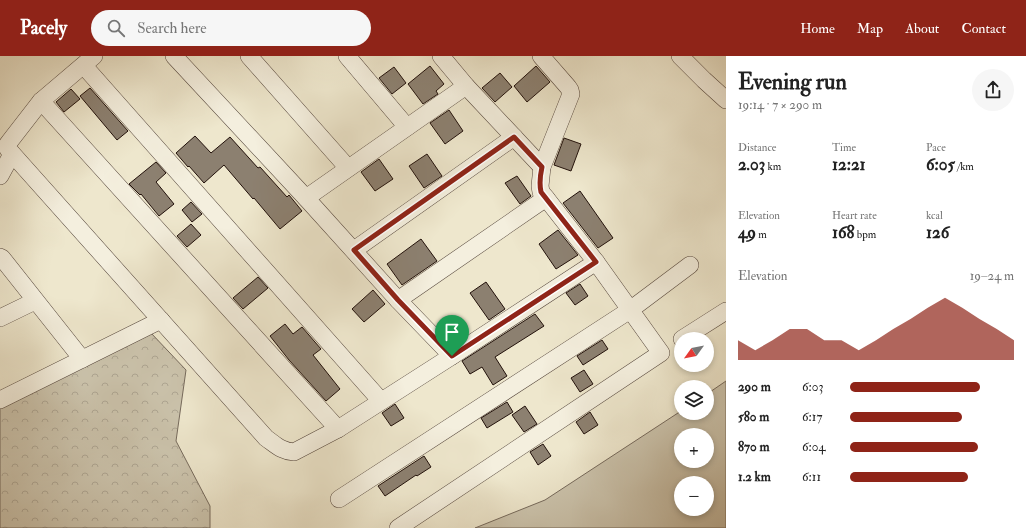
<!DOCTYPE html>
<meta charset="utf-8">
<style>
:root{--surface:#fff;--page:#f6f6f6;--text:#222;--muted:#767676;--accent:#8f2418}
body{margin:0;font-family:"IM FELL Double Pica",serif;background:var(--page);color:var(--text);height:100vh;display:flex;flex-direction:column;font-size:15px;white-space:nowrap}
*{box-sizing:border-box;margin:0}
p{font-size:13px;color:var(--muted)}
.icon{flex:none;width:22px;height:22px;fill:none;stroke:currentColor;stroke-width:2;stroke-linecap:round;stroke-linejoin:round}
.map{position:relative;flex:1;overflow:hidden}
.details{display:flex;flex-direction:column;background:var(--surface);width:300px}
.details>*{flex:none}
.needle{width:26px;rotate:237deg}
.buttons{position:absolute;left:674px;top:276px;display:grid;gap:8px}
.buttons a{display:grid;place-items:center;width:40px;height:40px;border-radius:50%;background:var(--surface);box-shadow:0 2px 6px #0003;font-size:20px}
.pin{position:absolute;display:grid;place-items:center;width:34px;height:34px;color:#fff;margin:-41px -17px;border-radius:50% 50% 50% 0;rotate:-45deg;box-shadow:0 0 4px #0007}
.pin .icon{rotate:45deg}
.round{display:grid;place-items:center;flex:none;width:42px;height:42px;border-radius:21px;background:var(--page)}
.summary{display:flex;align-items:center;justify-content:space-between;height:68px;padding:0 12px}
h1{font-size:22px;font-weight:800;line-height:30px}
.metrics{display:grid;grid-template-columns:repeat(3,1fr);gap:6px;height:68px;padding:4px 12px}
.metrics div{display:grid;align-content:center}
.metrics b{font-size:17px;font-weight:800}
.metrics small{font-size:11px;font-weight:400}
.metrics p{font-size:11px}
.chart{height:112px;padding:8px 12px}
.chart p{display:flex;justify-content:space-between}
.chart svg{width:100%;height:72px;margin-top:4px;fill:var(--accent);opacity:.7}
ul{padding:0 12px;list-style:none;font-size:13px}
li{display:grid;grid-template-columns:64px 48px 1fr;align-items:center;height:30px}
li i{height:10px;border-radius:5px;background:var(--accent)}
header{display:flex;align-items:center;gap:24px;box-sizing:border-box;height:56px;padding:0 20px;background:var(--accent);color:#fff}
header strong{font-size:19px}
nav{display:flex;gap:22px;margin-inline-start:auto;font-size:14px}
.search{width:280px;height:36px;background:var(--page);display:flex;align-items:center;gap:10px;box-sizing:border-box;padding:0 14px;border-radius:22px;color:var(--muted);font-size:15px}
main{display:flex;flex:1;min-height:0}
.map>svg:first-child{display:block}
</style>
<header>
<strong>Pacely</strong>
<div class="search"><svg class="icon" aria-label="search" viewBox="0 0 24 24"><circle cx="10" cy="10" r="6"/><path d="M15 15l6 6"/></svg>Search here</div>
<nav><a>Home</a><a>Map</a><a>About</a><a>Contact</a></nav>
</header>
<main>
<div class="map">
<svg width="726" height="472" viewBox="0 0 726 472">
<defs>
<pattern id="forest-crowns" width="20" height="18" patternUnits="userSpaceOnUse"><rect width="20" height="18" fill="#cbc3ac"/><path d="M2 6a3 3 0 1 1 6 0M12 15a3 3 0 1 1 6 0" fill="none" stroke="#aea693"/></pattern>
</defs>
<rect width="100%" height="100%" fill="#eee7cd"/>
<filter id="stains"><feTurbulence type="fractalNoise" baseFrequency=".005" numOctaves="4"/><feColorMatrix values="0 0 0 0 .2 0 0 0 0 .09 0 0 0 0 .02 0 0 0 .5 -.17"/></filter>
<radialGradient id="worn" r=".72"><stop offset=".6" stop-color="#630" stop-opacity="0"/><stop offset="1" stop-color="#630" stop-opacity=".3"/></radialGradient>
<!-- grass -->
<path fill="#cbc3ac" stroke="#766a5c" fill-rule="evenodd" d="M726 325V472H475L545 444 681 355V357H707V338ZM681 379H707V405H681ZM681 427H707V453H681Z"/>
<!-- forest -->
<path fill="url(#forest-crowns)" stroke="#766a5c" d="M151 277 186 314 176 385 210 450V472H0V352Z"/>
<!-- building -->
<g fill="#8c8070" stroke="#22110b">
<path d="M430 10 444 28 436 35 438 38 423 48 408 28Z"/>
<path d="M536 10 550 26 527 46 514 30Z"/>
<path d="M394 11 406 27 392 38 379 22Z"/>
<path d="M500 17 512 31 495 46 482 32Z"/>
<path d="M90 32 128 75 117 84 80 40Z"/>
<path d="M71 33 80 43 64 56 56 46Z"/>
<path d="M449 54 463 75 445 88 430 67Z"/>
<path d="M195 80 211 97 230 81 258 112 260 111 287 141 289 139 302 155 280 173 254 142 253 143 224 109 204 127 189 110 188 111 176 97Z"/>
<path d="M564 82 581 88 571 115 554 109Z"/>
<path d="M427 98 442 120 424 132 409 110Z"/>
<path d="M379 103 393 123 375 135 361 116Z"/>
<path d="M156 106 166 117 156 126 174 148 159 160 141 138 140 139 129 128Z"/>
<path d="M517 120 531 140 520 148 505 127Z"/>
<path d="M580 135 613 182 598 192 563 147Z"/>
<path d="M191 146 202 158 192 166 182 154Z"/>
<path d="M191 168 201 179 187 191 177 180Z"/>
<path d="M558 174 578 199 556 213 539 188Z"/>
<path d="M421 183 437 205 402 229 387 208Z"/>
<path d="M258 221 268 232 243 253 233 242Z"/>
<path d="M486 226 505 253 489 264 470 237Z"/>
<path d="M580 228 588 240 575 249 566 237Z"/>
<path d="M373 234 385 248 364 266 352 253Z"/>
<path d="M535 258 544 270 495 301 507 320 493 329 482 311 470 318 462 305Z"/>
<path d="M285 268 293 278 302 271 321 293 313 299 340 333 326 345 289 304 270 280Z"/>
<path d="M602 284 608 293 583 309 577 300Z"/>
<path d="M584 314 593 328 580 336 571 322Z"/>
<path d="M507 346 513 356 487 372 481 362Z"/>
<path d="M395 348 404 362 391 370 382 357Z"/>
<path d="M525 350 537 368 524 376 512 359Z"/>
<path d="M590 356 598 369 584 378 576 366Z"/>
<path d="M543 388 551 400 538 409 530 396Z"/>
<path d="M424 400 431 411 417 420 416 419 385 440 378 430Z"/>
</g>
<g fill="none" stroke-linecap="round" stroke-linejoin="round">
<defs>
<g id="street">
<path d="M94 0 41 45 10 85 7 89 8 93 266 382C276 389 281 395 294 396L338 373 452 300 596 206 546 142 541 136 540 130 542 111 571 38 570 34 568 31 541 0"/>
<path d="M174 0 306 142 398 244 452 300"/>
<path d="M249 0 348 112"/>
<path d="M347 0 407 71"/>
<path d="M441 0 466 30 542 111"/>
<path d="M680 0 704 24 726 44"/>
<path d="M84 10 381 345"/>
<path d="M41 45 338 373"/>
<path d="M0 120 12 98"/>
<path d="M306 142 466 30"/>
<path d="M354 194 514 81"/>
<path d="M0 201 2 202 82 303"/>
<path d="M398 244 546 142"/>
<path d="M0 262 35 245"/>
<path d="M682 283 726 255"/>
<path d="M0 344 161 264"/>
<path d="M339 443 630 254 690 209"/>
<path d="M398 472 661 297 596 206"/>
</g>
</defs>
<!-- street casing -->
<use href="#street" stroke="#55463c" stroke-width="18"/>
<!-- street -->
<use href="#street" stroke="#f4efde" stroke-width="17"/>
</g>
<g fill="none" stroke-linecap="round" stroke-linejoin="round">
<defs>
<path id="route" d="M514 81 542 111C540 120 539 127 541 136L596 206 452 300 398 244 354 194Z"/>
</defs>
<!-- route casing -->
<use href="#route" stroke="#fff" stroke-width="8"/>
<!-- route -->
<use href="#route" stroke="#8f2418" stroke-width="5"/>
</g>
<rect width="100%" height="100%" filter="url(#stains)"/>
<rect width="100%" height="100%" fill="url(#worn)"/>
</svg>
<div class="buttons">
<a><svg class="needle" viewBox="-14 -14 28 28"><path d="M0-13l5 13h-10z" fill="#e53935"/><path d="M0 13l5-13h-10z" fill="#767676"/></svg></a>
<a><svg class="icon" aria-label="layers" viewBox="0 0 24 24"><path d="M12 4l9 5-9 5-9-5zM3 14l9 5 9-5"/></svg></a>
<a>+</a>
<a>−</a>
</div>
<div class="pin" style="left:452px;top:300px;background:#1e9e55"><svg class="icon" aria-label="arrive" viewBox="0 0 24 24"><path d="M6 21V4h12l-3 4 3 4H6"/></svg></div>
</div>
<section class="details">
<div class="summary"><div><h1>Evening run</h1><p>19:14 · 7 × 290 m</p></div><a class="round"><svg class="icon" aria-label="share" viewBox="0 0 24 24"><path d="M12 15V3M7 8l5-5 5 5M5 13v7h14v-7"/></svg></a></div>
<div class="metrics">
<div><p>Distance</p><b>2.03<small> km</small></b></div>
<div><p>Time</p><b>12:21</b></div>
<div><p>Pace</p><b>6:05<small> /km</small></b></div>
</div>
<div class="metrics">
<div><p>Elevation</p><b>49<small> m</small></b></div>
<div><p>Heart rate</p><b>168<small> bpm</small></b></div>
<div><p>kcal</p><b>126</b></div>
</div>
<div class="chart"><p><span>Elevation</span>19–24 m</p>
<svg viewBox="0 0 160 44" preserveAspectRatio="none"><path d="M0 44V32L10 38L20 32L30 25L40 25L50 32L60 32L70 38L80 32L90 25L100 19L110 12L120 6L130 12L140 19L150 25L160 32V44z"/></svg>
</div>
<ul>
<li><b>290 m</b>6:03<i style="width:79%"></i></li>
<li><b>580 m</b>6:17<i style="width:68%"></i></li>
<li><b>870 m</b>6:04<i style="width:78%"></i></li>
<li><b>1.2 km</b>6:11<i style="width:72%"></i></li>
</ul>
</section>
</main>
